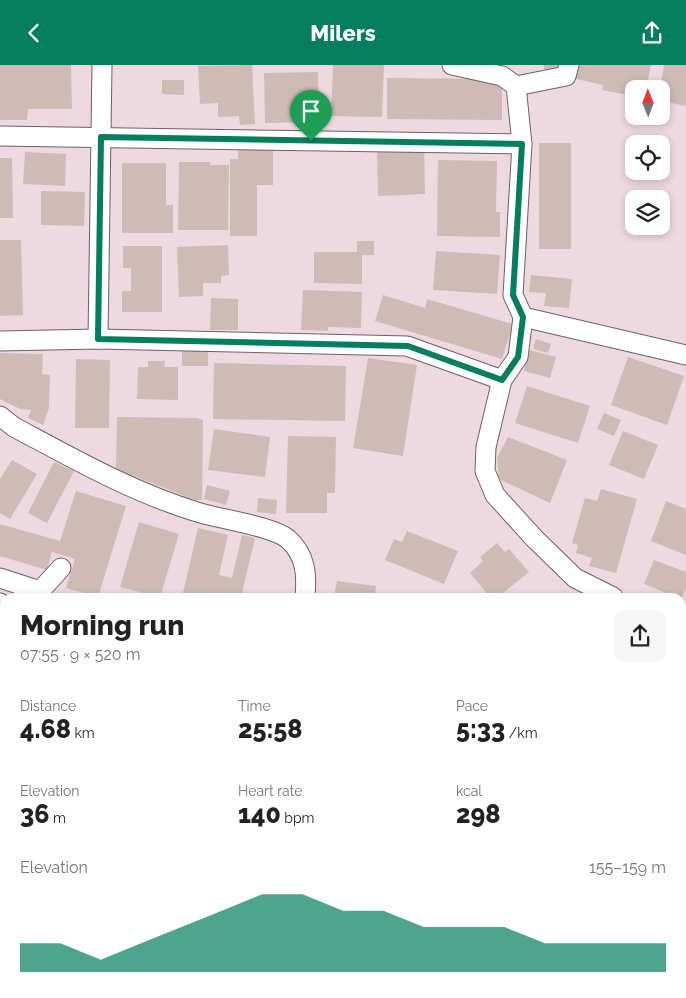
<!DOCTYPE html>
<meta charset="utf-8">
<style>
:root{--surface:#fff;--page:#f6f6f6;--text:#222;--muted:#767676;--accent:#047e5c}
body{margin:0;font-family:Raleway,sans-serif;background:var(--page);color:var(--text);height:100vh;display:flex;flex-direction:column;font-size:19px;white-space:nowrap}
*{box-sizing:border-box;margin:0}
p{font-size:16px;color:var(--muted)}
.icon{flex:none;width:28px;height:28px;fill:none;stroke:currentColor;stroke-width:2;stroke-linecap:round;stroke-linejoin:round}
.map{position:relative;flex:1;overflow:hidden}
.panel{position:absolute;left:0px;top:528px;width:686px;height:406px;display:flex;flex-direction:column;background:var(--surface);border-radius:15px 15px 0 0;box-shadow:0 2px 8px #0003}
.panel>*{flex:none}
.needle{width:32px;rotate:359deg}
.fabs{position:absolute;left:625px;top:15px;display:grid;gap:10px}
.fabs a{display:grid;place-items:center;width:45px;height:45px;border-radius:10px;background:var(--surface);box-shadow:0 2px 8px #0003;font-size:25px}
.pin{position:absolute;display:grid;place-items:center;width:42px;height:42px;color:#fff;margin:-51px -21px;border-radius:50% 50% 50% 0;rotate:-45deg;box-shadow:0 0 5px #0007}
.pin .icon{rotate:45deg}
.round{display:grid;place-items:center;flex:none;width:52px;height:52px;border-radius:10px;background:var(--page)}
.head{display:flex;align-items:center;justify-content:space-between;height:85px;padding:0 20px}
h1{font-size:28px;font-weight:800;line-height:38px}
.figures{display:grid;grid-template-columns:repeat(3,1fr);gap:8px;height:85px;padding:5px 20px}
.figures div{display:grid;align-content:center}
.figures b{font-size:25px;font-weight:800}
.figures small{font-size:14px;font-weight:400}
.figures p{font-size:14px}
.chart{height:140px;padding:10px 20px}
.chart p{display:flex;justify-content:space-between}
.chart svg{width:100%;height:90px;margin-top:5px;fill:var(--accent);opacity:.7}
header{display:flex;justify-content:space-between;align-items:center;height:65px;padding:0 20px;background:var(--accent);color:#fff;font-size:22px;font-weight:800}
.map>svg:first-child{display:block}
</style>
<header><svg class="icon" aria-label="back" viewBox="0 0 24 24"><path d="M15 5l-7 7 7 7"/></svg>Milers<svg class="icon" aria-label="share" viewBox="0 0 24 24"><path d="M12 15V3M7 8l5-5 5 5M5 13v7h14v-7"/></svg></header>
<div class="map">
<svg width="686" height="933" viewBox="0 0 686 933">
<rect width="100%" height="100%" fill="#eed9e0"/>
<!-- building -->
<g fill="#cfbab6">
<path d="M0 0H71L72 44H28L27 55H0Z"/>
<path d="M252 0 255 59 240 60 239 51 218 52V38L200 39 198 1Z"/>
<path d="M333 0H384L382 52 331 51Z"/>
<path d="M544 0H561V6L544 4Z"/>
<path d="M575 0H651L646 24H634V31L602 25 603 20 572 13Z"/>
<path d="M664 0H686V41L661 36 660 24Z"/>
<path d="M318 7 319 57 265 58 264 8Z"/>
<path d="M387 13 502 14V55L387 54Z"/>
<path d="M162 15H184V30L162 29Z"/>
<rect x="539" y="78" width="32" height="106"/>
<path d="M424 79 425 129 378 131 377 81Z"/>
<path d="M238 84H273V120H257V171H230V94H238Z"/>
<path d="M25 87 66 89 65 121 23 119Z"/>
<path d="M0 93H12L13 153H0Z"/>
<path d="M438 95 497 96 496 147H500V172L437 171Z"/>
<path d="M179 97H210V100H229L228 165H178Z"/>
<path d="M122 98H166V140H173V168H122Z"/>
<path d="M41 126 85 127 84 161 41 160Z"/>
<path d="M0 175H21L23 250 0 251Z"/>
<path d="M357 176H374V190H362V219L314 218V187H357Z"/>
<path d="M228 180 229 210 221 211V218H203V231L179 232 177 182Z"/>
<path d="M123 181H162V247H122V226H131V203H123Z"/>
<path d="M436 186 500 190 497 229 433 225Z"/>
<path d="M531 210 572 214 569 243 544 241 546 228 529 227Z"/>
<path d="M303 225 362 227 361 263 328 262V266L301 265Z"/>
<path d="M383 230 425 243 427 234 513 259 502 294 375 256Z"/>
<path d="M211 233 238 234V265H210Z"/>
<path d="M536 274 551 279 548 288 533 284Z"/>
<path d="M529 285 556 292 550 313 524 306Z"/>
<rect x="182" y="286" width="26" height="15"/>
<path d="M0 288 43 289 42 309 50 310 49 343 43 360 28 353 31 345 20 344 0 334Z"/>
<path d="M628 292 684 311 667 360 611 340Z"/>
<path d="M368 293 417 300 403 391 353 383Z"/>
<path d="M76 294 110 295 109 363H75Z"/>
<path d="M148 296H165L164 302H178V335L137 334 138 302H148Z"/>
<path d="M214 298 346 301 345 356 213 354Z"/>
<path d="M527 321 590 341 578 378 515 358Z"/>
<path d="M604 348 621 355 614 371 597 364Z"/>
<path d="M117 352 197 353 203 355 202 435H195L116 404Z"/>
<path d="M214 364 270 372 265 412 208 405Z"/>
<path d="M623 366 658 380 644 414 609 400Z"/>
<path d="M288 371 336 372 335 428H327V448H286Z"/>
<path d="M508 372 567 395 550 438 499 414 497 393Z"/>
<path d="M12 395 37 409 10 454 0 448V414Z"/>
<path d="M54 397 74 406 47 458 28 448Z"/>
<path d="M207 420 230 426 226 440 204 434Z"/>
<path d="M601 424 637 434 616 508 589 501 592 493 576 488 578 480 572 478 585 433 597 436Z"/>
<path d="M76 426 126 441 98 532 66 523 75 494 52 487 47 505 0 491V459L60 476Z"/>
<path d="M258 433 277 435 276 449 257 447Z"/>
<path d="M666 436 686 444V490L651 476Z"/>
<path d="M139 457 179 469 160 532 120 522Z"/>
<path d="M198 463 228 470 219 510 232 513 242 470 255 473 241 532H182Z"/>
<path d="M407 466 458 486 444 519 385 495 394 474 402 477Z"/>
<path d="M497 478 505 487 509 484 529 507 498 532H490L470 508 483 496 480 492Z"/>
<path d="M654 495 686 507V523L682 532H676L644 519Z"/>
<path d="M337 516 376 521 375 532H334Z"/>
<path d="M681 598 685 599 682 605 686 607V631L681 641Z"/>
<path d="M5 775V806L0 804V787Z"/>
</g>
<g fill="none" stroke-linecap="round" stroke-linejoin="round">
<defs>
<g id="minor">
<path d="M452 0 502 11 516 21 522 79 513 230 523 252 518 292 502 315 486 382 485 406 495 430 534 473 575 513 613 532"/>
<path d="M516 21 566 11 569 0"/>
<path d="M0 71 522 79"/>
<path d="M523 252 686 290"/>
<path d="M98 274 102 0"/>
<path d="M0 276 98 274 407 281 502 315"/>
<path d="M0 351 14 362C74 394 132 427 197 447 219 454 272 461 288 474 306 490 307 510 305 532"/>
<path d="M0 513 40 526 61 503"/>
<path d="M0 538 2 543 0 558"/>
<path d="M681 568 686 570"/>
<path d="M0 585 2 593H5"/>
<path d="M0 736 5 737"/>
<path d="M0 896 5 897"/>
<path d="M185 929 230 933"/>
<path d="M382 933 394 929"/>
</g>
</defs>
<!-- minor casing -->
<use href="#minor" stroke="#705e63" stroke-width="21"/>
<!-- minor -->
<use href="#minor" stroke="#fff" stroke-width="19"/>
</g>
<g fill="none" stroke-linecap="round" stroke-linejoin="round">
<defs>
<path id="route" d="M101 72 522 79 513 230 523 252 518 292 502 315 408 281 98 274Z"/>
</defs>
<!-- route casing -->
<use href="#route" stroke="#fff" stroke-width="10"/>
<!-- route -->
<use href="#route" stroke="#047e5c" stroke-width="6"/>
</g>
</svg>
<div class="fabs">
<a><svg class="needle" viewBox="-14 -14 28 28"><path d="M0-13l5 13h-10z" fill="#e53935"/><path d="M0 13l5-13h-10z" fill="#767676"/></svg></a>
<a><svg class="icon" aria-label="locate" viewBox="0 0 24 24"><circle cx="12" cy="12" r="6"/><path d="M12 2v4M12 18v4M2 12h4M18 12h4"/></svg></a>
<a><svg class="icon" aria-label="layers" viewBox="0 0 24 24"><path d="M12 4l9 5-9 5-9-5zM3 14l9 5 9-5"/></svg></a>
</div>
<div class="pin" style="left:311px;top:76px;background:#1e9e55"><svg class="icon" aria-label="arrive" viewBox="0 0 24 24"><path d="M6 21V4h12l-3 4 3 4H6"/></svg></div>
<section class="panel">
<div class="head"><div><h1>Morning run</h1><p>07:55 · 9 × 520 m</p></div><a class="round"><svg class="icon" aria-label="share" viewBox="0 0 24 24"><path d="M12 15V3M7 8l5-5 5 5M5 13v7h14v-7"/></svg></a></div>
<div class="figures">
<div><p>Distance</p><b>4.68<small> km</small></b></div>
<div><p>Time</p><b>25:58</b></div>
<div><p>Pace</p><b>5:33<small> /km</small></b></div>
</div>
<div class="figures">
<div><p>Elevation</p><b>36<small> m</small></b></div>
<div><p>Heart rate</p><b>140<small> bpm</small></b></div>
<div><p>kcal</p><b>298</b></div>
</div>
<div class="chart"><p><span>Elevation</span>155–159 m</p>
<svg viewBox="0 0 160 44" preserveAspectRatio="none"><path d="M0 44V30L10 30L20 38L30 30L40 22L50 14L60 6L70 6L80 14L90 14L100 22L110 22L120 22L130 30L140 30L150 30L160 30V44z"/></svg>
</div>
</section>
</div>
